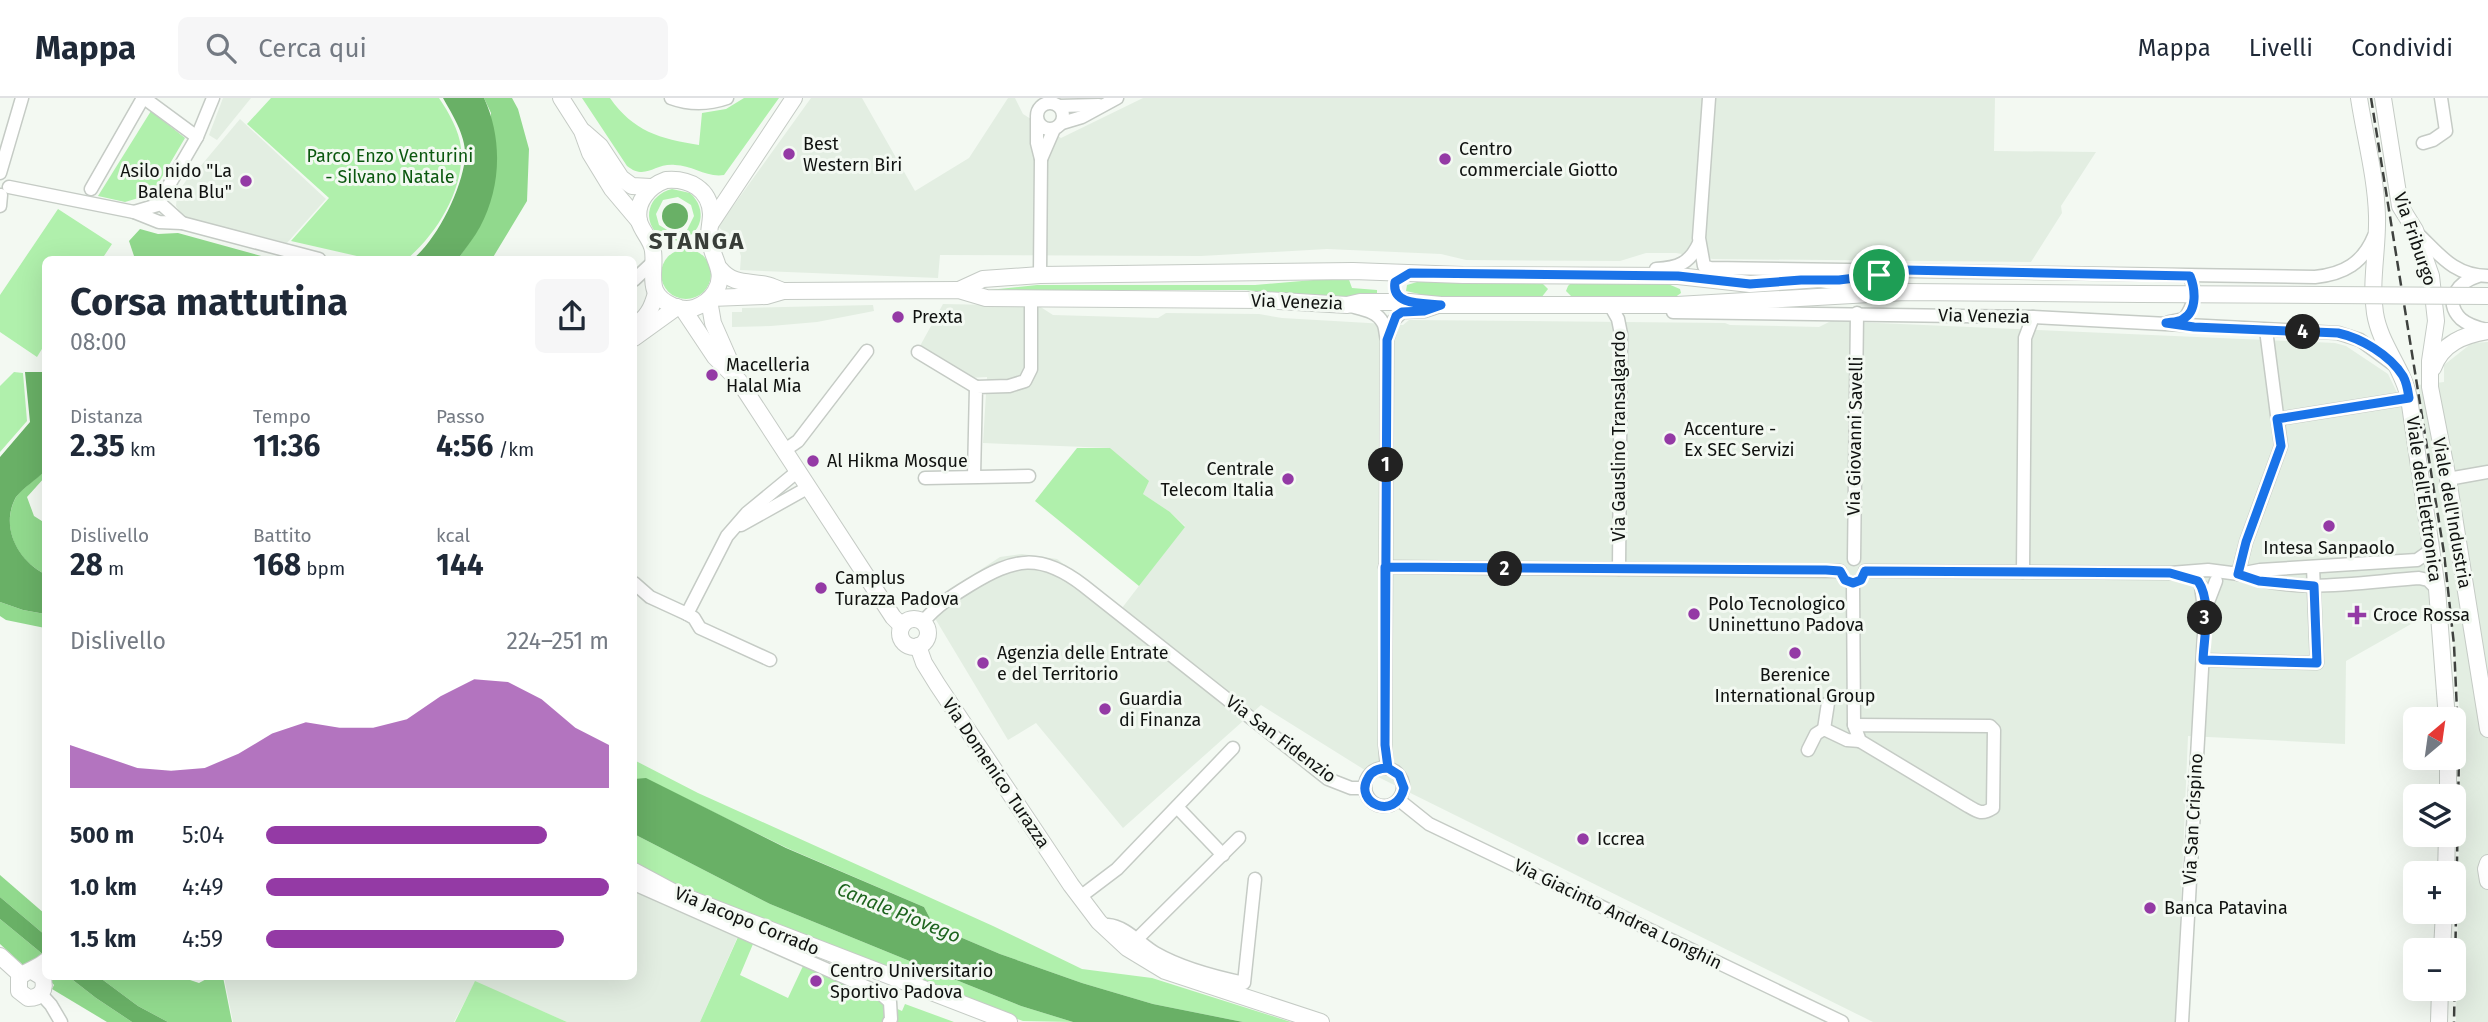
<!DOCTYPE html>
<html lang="it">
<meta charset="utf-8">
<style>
:root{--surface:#fff;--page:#f6f6f7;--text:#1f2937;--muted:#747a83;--line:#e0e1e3;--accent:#943aa5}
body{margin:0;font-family:"Fira Sans",sans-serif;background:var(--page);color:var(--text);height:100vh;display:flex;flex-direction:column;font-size:26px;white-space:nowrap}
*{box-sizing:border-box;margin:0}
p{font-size:23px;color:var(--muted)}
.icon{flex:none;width:38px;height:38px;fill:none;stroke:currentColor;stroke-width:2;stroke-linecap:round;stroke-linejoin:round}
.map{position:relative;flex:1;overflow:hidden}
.side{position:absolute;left:42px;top:158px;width:595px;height:724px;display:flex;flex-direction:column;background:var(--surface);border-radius:10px;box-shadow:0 7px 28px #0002}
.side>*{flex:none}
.needle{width:46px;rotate:29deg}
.buttons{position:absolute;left:2403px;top:609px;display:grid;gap:14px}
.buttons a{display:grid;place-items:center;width:63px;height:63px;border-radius:10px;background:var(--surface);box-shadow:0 7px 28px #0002;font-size:35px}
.pin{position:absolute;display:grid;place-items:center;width:60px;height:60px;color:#fff;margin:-30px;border:4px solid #fff;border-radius:50%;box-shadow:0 2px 7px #0007}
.km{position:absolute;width:35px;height:35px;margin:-18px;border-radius:50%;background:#222;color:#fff;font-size:19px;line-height:35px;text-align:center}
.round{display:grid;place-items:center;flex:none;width:74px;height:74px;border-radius:10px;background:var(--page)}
.summary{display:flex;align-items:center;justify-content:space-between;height:119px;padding:0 28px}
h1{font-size:38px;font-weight:700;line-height:52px}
.metrics{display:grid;grid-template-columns:repeat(3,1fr);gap:10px;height:119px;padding:7px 28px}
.metrics div{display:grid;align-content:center}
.metrics b{font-size:30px;font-weight:700}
.metrics small{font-size:19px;font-weight:400}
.metrics p{font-size:19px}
.chart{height:196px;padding:14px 28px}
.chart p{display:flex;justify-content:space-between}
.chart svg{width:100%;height:126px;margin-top:7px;fill:var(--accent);opacity:.7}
ul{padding:0 28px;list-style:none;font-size:23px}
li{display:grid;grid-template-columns:112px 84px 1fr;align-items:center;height:52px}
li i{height:18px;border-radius:9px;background:var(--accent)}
header{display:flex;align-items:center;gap:42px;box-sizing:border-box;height:98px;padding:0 35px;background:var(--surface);border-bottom:2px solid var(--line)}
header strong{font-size:33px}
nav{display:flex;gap:38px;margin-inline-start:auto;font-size:24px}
.search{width:490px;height:63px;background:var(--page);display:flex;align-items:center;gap:18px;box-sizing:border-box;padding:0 24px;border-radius:10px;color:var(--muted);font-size:26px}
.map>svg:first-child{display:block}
</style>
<header>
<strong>Mappa</strong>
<div class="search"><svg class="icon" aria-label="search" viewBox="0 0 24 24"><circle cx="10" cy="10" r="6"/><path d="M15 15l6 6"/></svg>Cerca qui</div>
<nav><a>Mappa</a><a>Livelli</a><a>Condividi</a></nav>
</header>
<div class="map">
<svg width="2488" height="924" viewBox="0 0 2488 924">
<rect width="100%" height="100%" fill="#f3f9f2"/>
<!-- built -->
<g fill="#e3eee2">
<path d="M223 0H251L217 42 209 37Z"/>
<path d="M811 0H862L915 93 969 60 1008 0H1015L1023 16 1061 40 1143 0H1995L1994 53 2096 54 2061 108 2062 115 2031 164 1713 161 1676 155H1646L1620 163 1466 162 1441 156 1327 151 1201 158 940 157 938 180 740 172 741 158 736 143 718 129Z"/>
<path d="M240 21 326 101 287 145 183 119 176 108 177 96 196 68 199 70Z"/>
<path d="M943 206 1039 208 1053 217 1158 220 1166 215 1259 216 1282 220 1403 227 1409 222 1725 225 1730 227 1819 229 1831 223 2335 245 2346 248 2388 276 2405 311 2434 513 2346 563 2345 646 2188 638 2176 924H1873L1368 674 1261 607 1123 730 1036 625 1008 642 927 507 1000 459 1022 456 1057 461 1122 510 1185 428 1170 414 1143 396 1110 350 983 345 987 279 968 280 920 248Z"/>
<path d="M873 207 874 213 817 224 771 228 732 229V214H742V210Z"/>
<path d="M2488 244V924H2456L2461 628 2445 456 2418 287 2444 284V267L2472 245Z"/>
<path d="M634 790 738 838 700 924H567L475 884 454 924H233L224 879 634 878Z"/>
</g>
<!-- green -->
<g fill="#b0f0ac" fill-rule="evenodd">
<path d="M271 0H439C449 15 459 32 461 50 465 90 437 136 407 161H370L291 143 329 100 247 26Z"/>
<path d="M582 0H610C633 33 660 41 699 47L702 15 726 11 744 0H779L724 77C707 80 692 67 675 67 654 65 646 83 627 68Z"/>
<path d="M151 13 185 40 152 96 125 104 98 98Z"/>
<path d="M672 91 690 95C708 111 703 137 678 143L660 139C641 122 648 97 672 91ZM678 99 691 107 694 118 687 132 672 135 659 127 656 116 663 102Z"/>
<path d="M58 111 112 146 102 161H46L45 246 37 259 0 234V197Z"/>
<circle cx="686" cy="176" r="25"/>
<path d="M1348 179 1352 190 1377 192V199H1315L1246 192H989L1037 187H1255Z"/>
<path d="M1573 183 1668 186 1680 191 1681 195 1674 200H1573L1566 193 1568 188Z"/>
<path d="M1417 184H1541L1548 191 1541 200 1432 199 1406 193 1407 187Z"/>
<path d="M14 274 23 275 27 323 0 354V288Z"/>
<path d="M1077 350H1110L1149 383 1143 396 1170 414 1185 429 1139 488 1035 403Z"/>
<path d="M634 662 698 695 993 828 1082 871 1152 880 1291 924H1243L1153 906 1082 885 1000 856 934 828 924 809 787 750 646 681H634Z"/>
<path d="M634 736 770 806 966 886 1021 908 1073 924 1023 923 970 904 659 779 634 766Z"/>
<path d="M738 839 753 846 740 877 788 900 803 868 902 913 905 906 954 924H700Z"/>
<path d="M475 883 567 924H455Z"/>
</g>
<!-- forest -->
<g fill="#91d98d">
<path d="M484 0H512L518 11 529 51 527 103 492 161H458L479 130 491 15Z"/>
<path d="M140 131 158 136 178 135 272 161H135L129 143Z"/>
<path d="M45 373V379L27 399 34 418 45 425V476C17 462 0 429 16 399 24 389 36 381 45 373Z"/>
<path d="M0 504 23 512 45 516V530L6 522 0 518Z"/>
<path d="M0 777 45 816V837L0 799Z"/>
<path d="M0 821 45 858 33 865 23 867 0 846Z"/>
<path d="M47 879H69L96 900 132 924H107L52 891 54 887Z"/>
<path d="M99 879H181L199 885 210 879H223L232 924H168L138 908Z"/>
</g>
<!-- water -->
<g fill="#69b066">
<path d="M443 0H484C503 41 501 90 480 129 474 140 465 151 458 161H413C437 141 461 93 465 61 467 39 453 18 443 0Z"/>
<circle cx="675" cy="118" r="13"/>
<path d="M25 274H45V373C36 382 24 389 16 399 0 428 17 462 45 476V516L23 512 0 504V359L30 324Z"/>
<path d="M646 680 786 750 924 809 934 828 1000 856 1082 885 1153 906 1243 924H1073L1021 908 966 886 770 806 634 736V681Z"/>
<path d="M0 799 45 837V858L0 821Z"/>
<path d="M69 879H99L138 908 168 924H132L96 900Z"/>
</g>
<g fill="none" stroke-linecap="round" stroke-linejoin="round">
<defs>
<g id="street">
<path d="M144 0 197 39"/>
<path d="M671 0C690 7 707 7 727 0"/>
<path d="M1709 0 1699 140 1704 168 1710 170 2315 179C2344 176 2363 165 2374 138"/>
<circle cx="1050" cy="18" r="13"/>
<path d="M1059 8 1099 7"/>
<path d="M1037 21V45L1041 61 1040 177"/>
<path d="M1062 25 1082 19 1117 0"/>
<path d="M2423 45 2433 42 2446 33 2441 0"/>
<path d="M1041 61 1054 31"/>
<path d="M0 75 22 0"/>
<path d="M9 89 134 114 159 124 182 125 319 161"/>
<path d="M91 91 143 0"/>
<path d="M158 106 197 39 213 0"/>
<path d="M0 108 1 97"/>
<path d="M134 114 161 106 182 125"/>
<path d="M2417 135C2439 156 2454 178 2488 178"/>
<path d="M1656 171C1678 170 1690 165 1699 145"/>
<path d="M2478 178C2459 184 2442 202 2461 221 2468 227 2478 230 2487 232"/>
<path d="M634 182 652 165"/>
<path d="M1347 207C1359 211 1377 212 1383 225 1386 230 1385 236 1387 242L1385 647 1387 670"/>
<path d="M1610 207 1618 221 1621 236 1619 471"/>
<path d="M1673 214 2033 219 2338 235 2360 242 2394 267"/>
<path d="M2169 224 2184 221C2195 207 2196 194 2190 178"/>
<path d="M1388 239 1393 223 1402 214 1425 213 1437 209"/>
<path d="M918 254 976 289"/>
<path d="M2278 321 2409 300"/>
<path d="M785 352 798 343 867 253"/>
<path d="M974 378 976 289 1009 288 1025 283 1031 271V201"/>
<path d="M925 380 1029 378"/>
<path d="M2448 381 2488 374"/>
<path d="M741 427 809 389"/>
<path d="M1854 461 1857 215"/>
<path d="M1385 469 1840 473"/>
<path d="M1865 473 2170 475 2208 472 2239 476 2260 472 2417 462 2427 455 2432 445"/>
<path d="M2023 474 2025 240 2033 219"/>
<path d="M2238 476 2246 444 2281 348 2266 232"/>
<path d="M2240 476C2296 497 2361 484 2419 480L2428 482 2437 491"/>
<path d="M634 485 650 499 687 516 727 438 747 415 798 373"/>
<path d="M1853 485 1854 627"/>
<path d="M2208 504 2216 483"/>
<path d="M687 516 694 520 700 530 770 562"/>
<path d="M923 524C936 508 952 498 970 487 1014 460 1040 454 1084 488L1328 681 1351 690H1365"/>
<path d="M2203 562 2317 565 2313 469"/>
<path d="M1854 627 1990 628 1994 632 1993 710C1982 717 1978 714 1968 708L1860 643Z"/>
<path d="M1824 631 1828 605"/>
<path d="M1808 652 1816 636 1824 631 1847 642 1860 643"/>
<circle cx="1384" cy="689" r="19"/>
<path d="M1399 702 1429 726 1842 924"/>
<path d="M1177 709 1223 757"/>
<path d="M634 786 880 895 890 904 891 921 889 924"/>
<path d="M1080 799 1117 771 1233 650"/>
<path d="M1105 828 1108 827C1125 828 1140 846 1155 855 1181 870 1215 879 1244 885L1255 781"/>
<path d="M1136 842 1239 740"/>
<path d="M41 896 51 907 61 924"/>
<path d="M2182 924 2205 518 2201 488"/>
</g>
<g id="secondary">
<path d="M561 0 582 33 590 55 612 91 639 123"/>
<path d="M2359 0C2365 39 2376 79 2377 118 2378 151 2370 183 2375 215 2380 247 2403 270 2409 300L2437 491 2447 621"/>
<path d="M2383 0 2400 108 2415 132 2431 178 2436 223 2430 263V289L2448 381 2488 631"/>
<path d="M584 34 600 48 621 80 632 88 651 89"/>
<path d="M666 82C689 80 710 91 711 116 711 123 709 131 709 138 710 159 728 173 715 194 710 202 703 207 694 210 687 212 680 211 673 208 644 196 656 176 653 153 652 142 642 134 639 123 635 104 649 88 666 82Z"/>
<path d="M711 125 794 0"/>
<path d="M720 171C733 187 748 183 767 187 772 188 777 191 783 193"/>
<path d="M959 192 983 181 1040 177 1353 173 1463 177 1678 178 1750 186 1820 181 1886 190"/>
<path d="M711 200 766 198 783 193 959 192 986 200 1264 202 1347 207 1360 204H1410L1441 207H1677L1905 194 2140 196"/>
<path d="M709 202 713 225 735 275"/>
<path d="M683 211 715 259 739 283 893 519 902 528"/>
<path d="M634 228C647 220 652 210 656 195"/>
<path d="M634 240 677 209"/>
<path d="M2433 270C2442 245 2464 237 2488 233"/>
<circle cx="914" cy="535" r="14"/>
<path d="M918 548 924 565 937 586 1071 787 1099 824 1127 850 1165 873 1321 924"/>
<path d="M2448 660V698"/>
<path d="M2488 765 2486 771 2488 783"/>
<path d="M634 773 675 795 1009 924"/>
<path d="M2446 775 2447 737"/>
<path d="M2442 852 2444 814"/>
<path d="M0 858 21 877"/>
<path d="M32 873 42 879C47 891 41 900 28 900L19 893V880C26 872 37 871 46 863"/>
<path d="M2439 924 2440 891"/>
</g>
</defs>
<!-- street casing -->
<use href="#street" stroke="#c5cbc5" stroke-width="15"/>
<!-- secondary casing -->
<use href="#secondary" stroke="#c5cbc5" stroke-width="18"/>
<!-- street -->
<use href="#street" stroke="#fff" stroke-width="12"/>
<!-- secondary -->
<use href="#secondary" stroke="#fff" stroke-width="16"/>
<!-- rail -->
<path stroke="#3f423f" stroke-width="2.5" stroke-dasharray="10 5" stroke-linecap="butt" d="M2371 0 2444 455 2454 547 2459 657 2454 924"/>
<defs>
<path id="secondary-bridge" d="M2140 196 2488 198"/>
</defs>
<!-- secondary-bridge casing -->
<use href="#secondary-bridge" stroke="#c5cbc5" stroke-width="18" stroke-linecap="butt"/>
<!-- secondary-bridge -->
<use href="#secondary-bridge" stroke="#fff" stroke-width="16"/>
</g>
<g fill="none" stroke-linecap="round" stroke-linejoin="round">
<defs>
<path id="route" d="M1879 177 1839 182H1801L1750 186 1678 178 1410 175 1395 184C1391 208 1424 205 1441 207L1424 213 1402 214 1396 218 1387 242 1385 647 1388 670C1379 670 1372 672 1368 680 1353 705 1396 724 1404 690L1399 677 1388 670 1385 647V469L1826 472 1840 473 1845 482 1853 485 1861 482 1865 473 2170 475 2198 483C2212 504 2204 538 2203 562L2317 565 2314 488 2259 483 2238 476 2246 444 2281 348 2277 321 2409 300C2408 293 2407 285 2403 278 2390 257 2361 240 2338 235L2194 229 2166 225C2171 224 2179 224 2183 221 2198 213 2195 190 2190 178L1904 172H1891L1879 177"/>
</defs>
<!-- route casing -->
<use href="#route" stroke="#fff" stroke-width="14"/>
<!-- route -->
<use href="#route" stroke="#1a73e8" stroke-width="9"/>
</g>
<!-- markers -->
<g fill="#943aa5" stroke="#f3f9f2" stroke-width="2.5">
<circle cx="789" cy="56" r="7"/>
<circle cx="1445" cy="61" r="7"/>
<circle cx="246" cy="83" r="7"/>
<circle cx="898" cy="219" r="7"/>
<circle cx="712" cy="277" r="7"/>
<circle cx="1670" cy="341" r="7"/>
<circle cx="813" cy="363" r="7"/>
<circle cx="1288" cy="381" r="7"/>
<circle cx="2329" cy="428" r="7"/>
<circle cx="821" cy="490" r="7"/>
<circle cx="1694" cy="516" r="7"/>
<path d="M2353.5 506.5h7v7h7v7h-7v7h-7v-7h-7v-7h7z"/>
<circle cx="1795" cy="555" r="7"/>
<circle cx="983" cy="565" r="7"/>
<circle cx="1105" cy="611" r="7"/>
<circle cx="1583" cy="741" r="7"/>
<circle cx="2150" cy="810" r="7"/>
<circle cx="816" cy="883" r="7"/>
</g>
<g text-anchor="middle" stroke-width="6" stroke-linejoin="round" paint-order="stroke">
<!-- poi labels -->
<g font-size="18" fill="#101210" stroke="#f3f9f2" text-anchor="start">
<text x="803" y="52">Best<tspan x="803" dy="21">Western Biri</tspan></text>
<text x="1459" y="57">Centro<tspan x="1459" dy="21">commerciale Giotto</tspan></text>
<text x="232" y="79" text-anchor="end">Asilo nido "La<tspan x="232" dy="21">Balena Blu"</tspan></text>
<text x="912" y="225">Prexta</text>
<text x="726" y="273">Macelleria<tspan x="726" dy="21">Halal Mia</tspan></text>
<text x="1684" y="337">Accenture -<tspan x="1684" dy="21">Ex SEC Servizi</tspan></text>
<text x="827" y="369">Al Hikma Mosque</text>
<text x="1274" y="377" text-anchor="end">Centrale<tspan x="1274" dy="21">Telecom Italia</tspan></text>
<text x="2329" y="456" text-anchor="middle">Intesa Sanpaolo</text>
<text x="835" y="486">Camplus<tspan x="835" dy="21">Turazza Padova</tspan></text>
<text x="1708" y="512">Polo Tecnologico<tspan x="1708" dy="21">Uninettuno Padova</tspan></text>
<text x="2373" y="523">Croce Rossa</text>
<text x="997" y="561">Agenzia delle Entrate<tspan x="997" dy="21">e del Territorio</tspan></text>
<text x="1795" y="583" text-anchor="middle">Berenice<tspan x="1795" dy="21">International Group</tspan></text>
<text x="1119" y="607">Guardia<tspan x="1119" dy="21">di Finanza</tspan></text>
<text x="1597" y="747">Iccrea</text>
<text x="2164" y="816">Banca Patavina</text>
<text x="830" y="879">Centro Universitario<tspan x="830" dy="21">Sportivo Padova</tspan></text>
</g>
<!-- park labels -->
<g font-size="18" fill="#0b580f" stroke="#f3f9f2">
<text x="390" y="64">Parco Enzo Venturini<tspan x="390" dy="21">- Silvano Natale</tspan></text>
</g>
<!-- street labels -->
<g font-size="18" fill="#101210" stroke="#f3f9f2">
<text transform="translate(2415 141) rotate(71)" y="6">Via Friburgo</text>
<text transform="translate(1297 204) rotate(2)" y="6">Via Venezia</text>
<text transform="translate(1984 218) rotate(1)" y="6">Via Venezia</text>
<text transform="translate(1619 338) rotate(-90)" y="6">Via Gauslino Transalgardo</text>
<text transform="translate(1855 338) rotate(-89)" y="6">Via Giovanni Savelli</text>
<text transform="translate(2424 401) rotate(82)" y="6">Viale dell'Elettronica</text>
<text transform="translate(2452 415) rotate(80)" y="6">Viale dell'Industria</text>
<text transform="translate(1281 641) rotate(37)" y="6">Via San Fidenzio</text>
<text transform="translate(996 675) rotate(56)" y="6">Via Domenico Turazza</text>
<text transform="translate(2193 721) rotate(-87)" y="6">Via San Crispino</text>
<text transform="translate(1618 816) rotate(26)" y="6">Via Giacinto Andrea Longhin</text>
<text transform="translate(747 823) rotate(22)" y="6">Via Jacopo Corrado</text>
</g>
<!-- water labels -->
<g font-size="19" font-style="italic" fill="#1d641e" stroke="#f3f9f2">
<text transform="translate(899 814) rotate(22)" y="7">Canale Piovego</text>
</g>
<!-- district labels -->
<g font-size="24" font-weight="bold" letter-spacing="2" fill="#383d38" stroke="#f3f9f2">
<text x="697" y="151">STANGA</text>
</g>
</g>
</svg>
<div class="buttons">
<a><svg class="needle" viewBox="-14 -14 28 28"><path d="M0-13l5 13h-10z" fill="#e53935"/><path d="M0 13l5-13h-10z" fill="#747a83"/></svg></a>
<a><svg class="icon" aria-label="layers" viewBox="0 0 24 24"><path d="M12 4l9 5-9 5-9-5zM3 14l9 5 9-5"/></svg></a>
<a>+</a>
<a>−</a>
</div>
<div class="pin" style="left:1879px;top:177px;background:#1e9e55"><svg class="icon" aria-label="arrive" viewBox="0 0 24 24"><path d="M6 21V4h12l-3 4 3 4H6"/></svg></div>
<b class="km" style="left:1386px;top:367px">1</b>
<b class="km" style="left:1505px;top:471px">2</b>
<b class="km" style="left:2205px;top:520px">3</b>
<b class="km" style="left:2303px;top:234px">4</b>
<section class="side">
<div class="summary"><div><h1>Corsa mattutina</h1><p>08:00</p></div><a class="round"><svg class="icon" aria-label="share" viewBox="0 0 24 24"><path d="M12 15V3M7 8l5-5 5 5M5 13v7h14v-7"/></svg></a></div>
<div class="metrics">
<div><p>Distanza</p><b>2.35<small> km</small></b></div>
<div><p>Tempo</p><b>11:36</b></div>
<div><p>Passo</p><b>4:56<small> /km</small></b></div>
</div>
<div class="metrics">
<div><p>Dislivello</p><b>28<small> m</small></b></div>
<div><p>Battito</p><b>168<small> bpm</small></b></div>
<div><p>kcal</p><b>144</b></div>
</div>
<div class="chart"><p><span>Dislivello</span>224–251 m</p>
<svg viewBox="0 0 160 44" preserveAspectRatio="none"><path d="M0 44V29L10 33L20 37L30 38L40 37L50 32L60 25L70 21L80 23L90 23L100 20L110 12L120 6L130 7L140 13L150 23L160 29V44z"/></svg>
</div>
<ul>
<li><b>500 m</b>5:04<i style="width:82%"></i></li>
<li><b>1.0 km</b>4:49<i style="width:100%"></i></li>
<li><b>1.5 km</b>4:59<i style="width:87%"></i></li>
</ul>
</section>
</div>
